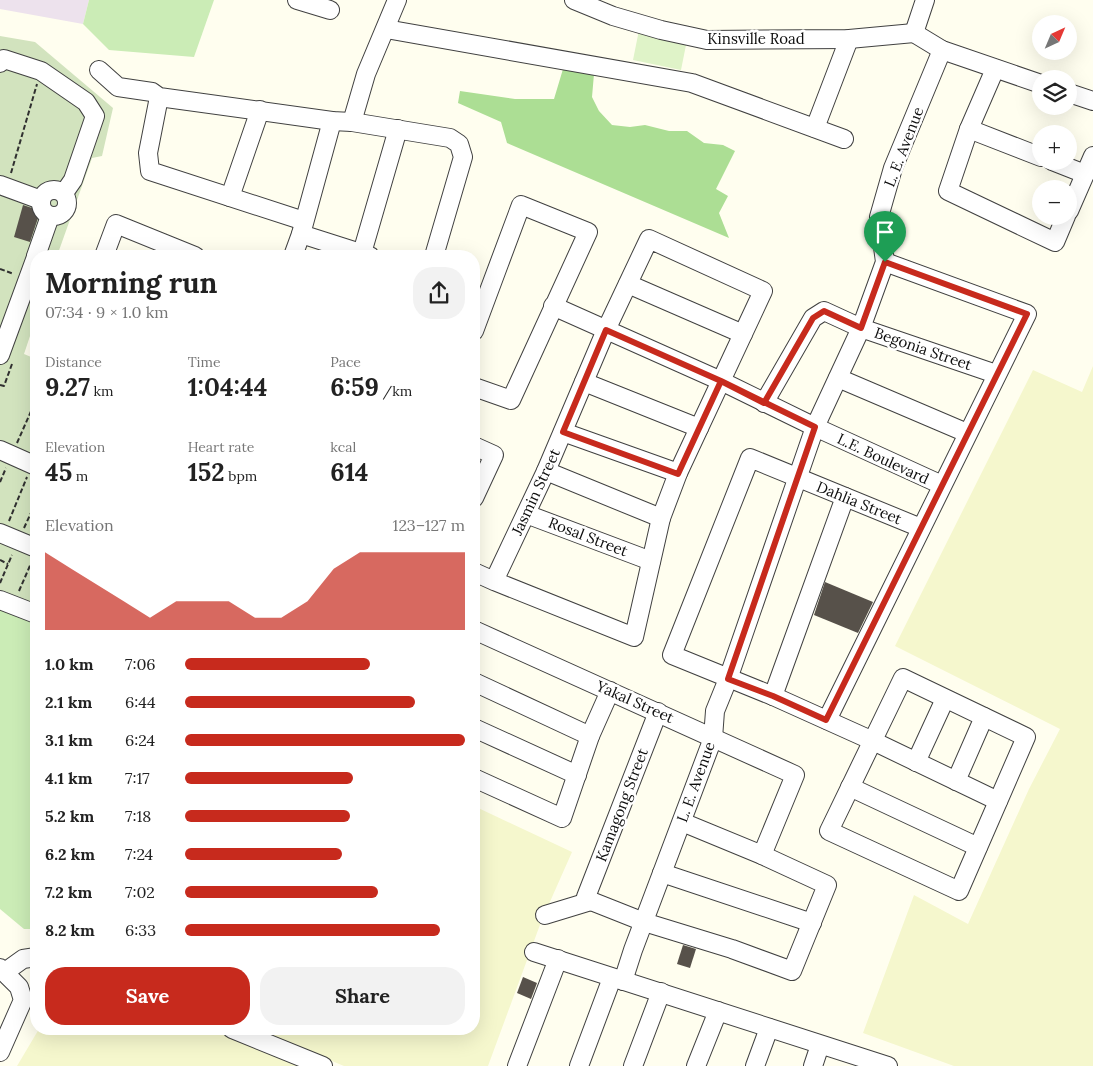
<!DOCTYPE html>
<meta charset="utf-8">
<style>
:root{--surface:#fff;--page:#f2f2f2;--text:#222;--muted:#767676;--accent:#c72a1d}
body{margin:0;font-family:Lora,serif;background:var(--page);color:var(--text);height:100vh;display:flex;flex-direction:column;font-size:19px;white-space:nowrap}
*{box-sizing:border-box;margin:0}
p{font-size:16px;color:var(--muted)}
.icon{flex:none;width:28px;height:28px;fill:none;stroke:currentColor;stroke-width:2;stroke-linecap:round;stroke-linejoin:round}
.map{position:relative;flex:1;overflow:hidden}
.panel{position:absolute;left:30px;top:250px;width:450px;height:785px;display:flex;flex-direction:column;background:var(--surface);border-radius:20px;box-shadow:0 5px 20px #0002}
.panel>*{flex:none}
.needle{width:32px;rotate:44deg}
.tools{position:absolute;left:1032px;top:15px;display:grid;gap:10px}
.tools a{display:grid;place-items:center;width:45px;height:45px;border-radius:50%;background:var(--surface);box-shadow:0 5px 20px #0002;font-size:25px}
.pin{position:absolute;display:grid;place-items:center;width:42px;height:42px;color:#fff;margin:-51px -21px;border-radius:50% 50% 50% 0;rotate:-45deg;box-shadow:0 0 5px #0007}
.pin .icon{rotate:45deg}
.round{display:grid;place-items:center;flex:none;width:52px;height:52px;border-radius:20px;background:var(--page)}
.head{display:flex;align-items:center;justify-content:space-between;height:85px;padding:0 15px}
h1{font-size:28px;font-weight:700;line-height:38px}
.stats{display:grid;grid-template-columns:repeat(3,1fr);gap:8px;height:85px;padding:5px 15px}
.stats div{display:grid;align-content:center}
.stats b{font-size:25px;font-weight:700}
.stats small{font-size:14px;font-weight:400}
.stats p{font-size:14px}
.chart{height:140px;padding:10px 15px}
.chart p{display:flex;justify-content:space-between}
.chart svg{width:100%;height:90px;margin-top:5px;fill:var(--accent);opacity:.7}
.button{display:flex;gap:10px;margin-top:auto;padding:10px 15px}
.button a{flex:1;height:58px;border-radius:20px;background:var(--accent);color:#fff;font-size:20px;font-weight:700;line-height:58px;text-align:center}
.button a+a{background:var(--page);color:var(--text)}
ul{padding:0 15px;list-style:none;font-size:16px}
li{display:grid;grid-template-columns:80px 60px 1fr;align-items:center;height:38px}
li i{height:12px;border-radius:6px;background:var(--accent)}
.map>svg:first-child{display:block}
</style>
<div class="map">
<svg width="1093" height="1066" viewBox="0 0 1093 1066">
<rect width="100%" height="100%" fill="#fffeef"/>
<!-- industrial -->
<path fill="#ede2ed" d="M0 0H89L83 24 0 9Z"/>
<!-- farmland -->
<g fill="#f5f7cd">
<path d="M1093 366V1066H954L863 1033 914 895 968 924 1029 789 1060 729 895 646 1033 370 1082 392Z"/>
<path d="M474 806 572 852 541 922 488 1066H344L254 1029H474Z"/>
<path d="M39 1029H217L309 1066H17Z"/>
</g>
<!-- green -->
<g fill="#cbecb6">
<path d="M89 0H214L194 57 109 50 83 24Z"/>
<path d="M0 607 36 621V929H24L0 909Z"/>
</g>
<!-- forest -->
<path fill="#acde94" d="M563 69 594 74 592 97 599 111 612 125 630 127 645 125 669 131H687L704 143 723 145 735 151 716 189 728 196 719 213 729 238 507 143 501 122 458 103 460 91 515 99H554Z"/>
<!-- cemetery -->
<path fill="#d2e3be" d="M0 36 35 42 113 108 102 156 92 158 57 256H36V318L24 354 36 359V610L0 596Z"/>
<!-- pitch -->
<path fill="#dff3c8" d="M639 30 687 40 681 70 633 60Z"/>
<!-- building -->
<g fill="#57514a">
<path d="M23 205 35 209 39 215 30 242 14 237Z"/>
<path d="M825 582 873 602 858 633 814 615Z"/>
<path d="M683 945 696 949 690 968 677 964Z"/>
<path d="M523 977 537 983 531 999 517 993Z"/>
</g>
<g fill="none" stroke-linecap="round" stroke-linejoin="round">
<defs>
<g id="minor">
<path d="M297 0 330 10"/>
<path d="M574 0 613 16 661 30 707 40 849 39 914 33"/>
<path d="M386 29 692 83 844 139"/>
<path d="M914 33 942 50 1041 84"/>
<path d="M914 33 925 0"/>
<path d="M0 63 4 59 41 71 86 102 95 116 73 180 64 193"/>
<path d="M995 69 969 129 948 191 1055 242 1066 216"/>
<path d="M99 70 118 87 152 92 159 97 332 121 352 122 450 138 459 144 463 157 434 256"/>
<path d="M1069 93 1093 101"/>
<path d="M159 97 148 153 150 171 304 221"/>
<path d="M352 122 366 74 397 0"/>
<path d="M815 128 849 39"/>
<path d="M969 129 1041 157"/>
<path d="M1052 161 1085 174"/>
<path d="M0 185 41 200"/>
<circle cx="54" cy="203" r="13"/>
<path d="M230 197 260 110"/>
<path d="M1069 211 1093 156"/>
<path d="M301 234 370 256"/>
<path d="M362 253 398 129"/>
<path d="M36 256 50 216"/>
<path d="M104 256 116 224 195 256"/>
<path d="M293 256 301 234 332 121"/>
<path d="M628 284 743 334"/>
<path d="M553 306 721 381 815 427 942 485"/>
<path d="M474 331 521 205 588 232 511 400 474 387"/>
<path d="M0 355 36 257"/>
<path d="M838 378 967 433"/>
<path d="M584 382 699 428"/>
<path d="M764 403 813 318 824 311 861 328 996 374"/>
<path d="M563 432 678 473"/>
<path d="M474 446 494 455 474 498"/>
<path d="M0 450 36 466"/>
<path d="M546 471 661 518"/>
<path d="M526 514 651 561"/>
<path d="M921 528 750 458 672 655 773 696 873 741 998 801"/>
<path d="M0 533 36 548"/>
<path d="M474 572 494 581 634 637 661 518 678 473 763 291 649 239 606 330 546 471 494 581"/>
<path d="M0 600 36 614"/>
<path d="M474 630 795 775 762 855"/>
<path d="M903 678 1026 737 959 891 829 831Z"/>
<path d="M474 682 590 736"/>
<path d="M773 696 845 497"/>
<path d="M658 712 586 897 591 901 644 922 732 949 792 971 827 885 762 855 682 822"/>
<path d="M827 720 1027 314 885 262"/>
<path d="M474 728 577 775"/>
<path d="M916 762 945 699"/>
<path d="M474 778 562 818 590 736 610 691"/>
<path d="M956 781 984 717"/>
<path d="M850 787 978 847"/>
<path d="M662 873 812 923"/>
<path d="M545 915 591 901"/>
<path d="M534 952 888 1066"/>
<path d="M0 968 19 987 23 1000 0 1052"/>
<path d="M5 972 23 959 36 957"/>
<path d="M623 981 633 950 713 738 715 711 728 679 815 427 861 328 885 262 879 217 893 168 942 50"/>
<path d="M232 1029 323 1066"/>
<path d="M517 1066 558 959"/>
<path d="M579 1066 612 978"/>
<path d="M633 1066 661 992"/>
<path d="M696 1066 718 1011"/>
<path d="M755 1066 769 1028"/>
<path d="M813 1066 820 1045"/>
</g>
</defs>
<!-- minor casing -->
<use href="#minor" stroke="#414141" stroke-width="20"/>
<!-- path -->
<g stroke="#303030" stroke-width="2" stroke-dasharray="5 2.5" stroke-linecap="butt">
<path d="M11 173 37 84"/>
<path d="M0 269 14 274"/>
<path d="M0 385 4 386 12 364"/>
<path d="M17 443 32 409 36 411"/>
<path d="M0 482 6 468"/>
<path d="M9 521 27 477"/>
<path d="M24 528 36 502"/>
<path d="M0 560 8 564"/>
<path d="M0 583 12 555"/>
<path d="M19 591 32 561"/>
</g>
<!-- minor -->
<use href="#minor" stroke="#fff" stroke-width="18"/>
</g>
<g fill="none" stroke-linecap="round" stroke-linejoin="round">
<defs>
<path id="route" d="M885 262 861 328 824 311 813 318 764 403 721 381 678 474 563 432 606 330 721 381 815 427 728 679 773 696 826 720 1027 314 885 262"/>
</defs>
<!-- route casing -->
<use href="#route" stroke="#fff" stroke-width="10"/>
<!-- route -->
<use href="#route" stroke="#c72a1d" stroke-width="6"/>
</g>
<g text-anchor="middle" stroke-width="5" stroke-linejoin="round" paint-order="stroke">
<!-- street labels -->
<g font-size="15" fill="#0e0e0e" stroke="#fff">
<text x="756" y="44">Kinsville Road</text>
<text transform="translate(904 147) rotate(-69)" y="5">L. E. Avenue</text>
<text transform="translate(923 349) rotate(19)" y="5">Begonia Street</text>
<text transform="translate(883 459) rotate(25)" y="5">L.E. Boulevard</text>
<text transform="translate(536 492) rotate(-65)" y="5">Jasmin Street</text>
<text transform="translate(859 503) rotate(22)" y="5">Dahlia Street</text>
<text transform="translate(588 537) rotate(21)" y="5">Rosal Street</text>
<text transform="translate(635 702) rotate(24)" y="5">Yakal Street</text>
<text transform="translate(696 782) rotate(-70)" y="5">L. E. Avenue</text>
<text transform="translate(622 805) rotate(-69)" y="5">Kamagong Street</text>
</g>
</g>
</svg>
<div class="tools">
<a><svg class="needle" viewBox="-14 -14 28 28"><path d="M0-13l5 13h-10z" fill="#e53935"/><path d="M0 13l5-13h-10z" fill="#767676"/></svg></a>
<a><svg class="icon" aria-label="layers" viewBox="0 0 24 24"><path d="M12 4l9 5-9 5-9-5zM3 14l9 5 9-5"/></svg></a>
<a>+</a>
<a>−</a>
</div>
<div class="pin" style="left:885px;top:262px;background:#1e9e55"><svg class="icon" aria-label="arrive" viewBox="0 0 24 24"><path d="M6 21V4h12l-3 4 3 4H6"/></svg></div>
<section class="panel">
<div class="head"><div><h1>Morning run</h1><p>07:34 · 9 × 1.0 km</p></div><a class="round"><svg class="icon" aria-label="share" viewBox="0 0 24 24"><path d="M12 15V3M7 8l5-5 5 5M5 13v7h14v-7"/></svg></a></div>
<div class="stats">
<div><p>Distance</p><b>9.27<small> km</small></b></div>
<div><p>Time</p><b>1:04:44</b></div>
<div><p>Pace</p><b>6:59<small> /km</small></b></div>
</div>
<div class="stats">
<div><p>Elevation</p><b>45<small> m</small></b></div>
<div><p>Heart rate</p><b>152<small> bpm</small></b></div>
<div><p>kcal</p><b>614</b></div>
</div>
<div class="chart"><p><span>Elevation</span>123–127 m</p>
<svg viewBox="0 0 160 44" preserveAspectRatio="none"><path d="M0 44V6L10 14L20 22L30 30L40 38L50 30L60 30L70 30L80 38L90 38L100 30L110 14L120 6L130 6L140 6L150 6L160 6V44z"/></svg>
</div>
<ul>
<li><b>1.0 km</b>7:06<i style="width:66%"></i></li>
<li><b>2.1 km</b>6:44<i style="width:82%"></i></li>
<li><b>3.1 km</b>6:24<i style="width:100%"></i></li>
<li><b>4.1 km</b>7:17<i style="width:60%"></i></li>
<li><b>5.2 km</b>7:18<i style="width:59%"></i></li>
<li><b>6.2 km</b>7:24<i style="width:56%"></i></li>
<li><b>7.2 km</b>7:02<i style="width:69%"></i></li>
<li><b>8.2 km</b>6:33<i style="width:91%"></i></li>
</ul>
<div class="button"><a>Save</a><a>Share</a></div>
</section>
</div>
